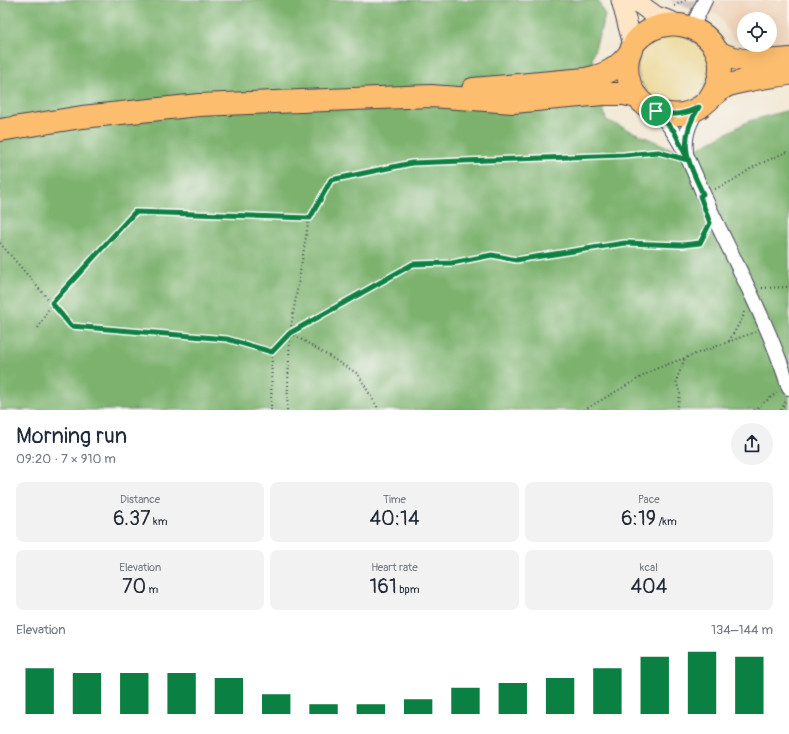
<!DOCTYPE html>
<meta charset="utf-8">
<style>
:root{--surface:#fff;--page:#f2f2f3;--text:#1f2937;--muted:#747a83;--accent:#0b8043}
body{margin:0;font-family:Pangolin,sans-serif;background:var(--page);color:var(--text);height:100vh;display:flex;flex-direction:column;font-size:15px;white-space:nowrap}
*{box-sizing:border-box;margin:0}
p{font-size:13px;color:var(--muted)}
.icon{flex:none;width:22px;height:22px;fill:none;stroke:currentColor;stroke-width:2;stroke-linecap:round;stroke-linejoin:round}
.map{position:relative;height:410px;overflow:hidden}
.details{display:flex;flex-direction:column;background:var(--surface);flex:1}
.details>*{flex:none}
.controls{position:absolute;left:737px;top:12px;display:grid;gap:8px}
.controls a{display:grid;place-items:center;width:40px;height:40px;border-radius:50%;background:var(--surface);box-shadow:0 4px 16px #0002;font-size:20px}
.pin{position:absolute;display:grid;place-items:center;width:34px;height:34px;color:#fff;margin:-17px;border:2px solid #fff;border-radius:50%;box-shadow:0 1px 4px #0007}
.round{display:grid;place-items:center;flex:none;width:42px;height:42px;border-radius:21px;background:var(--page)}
.head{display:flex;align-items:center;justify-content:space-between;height:68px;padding:0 16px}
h1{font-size:22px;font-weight:600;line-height:30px}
.figures{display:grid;grid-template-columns:repeat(3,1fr);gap:6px;height:68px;padding:4px 16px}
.figures div{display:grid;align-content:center;border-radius:8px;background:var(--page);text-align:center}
.figures b{font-size:20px;font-weight:600}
.figures small{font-size:11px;font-weight:400}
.figures p{font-size:11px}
.chart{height:112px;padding:8px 16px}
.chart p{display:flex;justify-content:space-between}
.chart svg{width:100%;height:72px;margin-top:4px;stroke:var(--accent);stroke-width:6}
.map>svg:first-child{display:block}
</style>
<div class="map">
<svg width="789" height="410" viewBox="0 0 789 410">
<rect width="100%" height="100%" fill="#f6f6f2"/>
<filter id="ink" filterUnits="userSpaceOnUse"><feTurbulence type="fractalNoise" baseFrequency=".025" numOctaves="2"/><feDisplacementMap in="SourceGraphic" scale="8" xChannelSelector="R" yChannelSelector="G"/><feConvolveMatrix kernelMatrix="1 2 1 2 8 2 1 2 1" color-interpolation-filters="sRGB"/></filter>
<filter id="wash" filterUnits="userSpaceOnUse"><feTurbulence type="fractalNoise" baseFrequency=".012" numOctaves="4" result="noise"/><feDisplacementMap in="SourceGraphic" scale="16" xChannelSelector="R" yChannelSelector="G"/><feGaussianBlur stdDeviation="0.9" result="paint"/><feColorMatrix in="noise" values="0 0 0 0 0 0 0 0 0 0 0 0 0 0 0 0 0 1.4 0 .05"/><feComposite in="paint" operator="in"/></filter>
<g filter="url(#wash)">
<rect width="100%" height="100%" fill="#f2e7d2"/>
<!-- built -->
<path fill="#f0d5bc" d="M699 0H789V44L764 48 755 45H770V19H744V42L733 39 718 14 693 10Z"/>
<!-- industrial -->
<path fill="#cec1b9" d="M668 0H699L693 10Z"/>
<!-- forest -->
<path fill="#7db26e" stroke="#506a54" d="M0 0H598L605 16 592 58 606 120 686 155 749 121 789 110V410H0Z"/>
<!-- sand -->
<path fill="#eeda9e" stroke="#887e6c" d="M675 31 705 48C706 54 710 62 710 68 711 72 708 77 707 80 705 84 704 89 702 92 680 121 634 98 638 62 641 41 658 36 675 31Z"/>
</g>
<g filter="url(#ink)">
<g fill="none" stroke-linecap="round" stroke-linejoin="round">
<defs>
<g id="street">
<path d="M693 25 705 0"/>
<path d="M656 111C684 138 694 175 710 209 738 268 770 327 789 388"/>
<path d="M686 151C684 134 690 122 699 107"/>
</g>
<g id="secondary">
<path d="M621 0 633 45"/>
<path d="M634 0 656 16 671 21"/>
</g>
<g id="primary">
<path d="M718 52C740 64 765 61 789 59"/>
<path d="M473 89 585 79C605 75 616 70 629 54"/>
<path d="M709 99C748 42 674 0 636 41 627 53 625 69 630 84 639 112 676 123 700 107 710 100 718 89 729 85 748 79 769 77 789 74"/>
<path d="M0 130 82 117 199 105 431 96 513 102 603 94H625L637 97"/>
</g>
</defs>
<!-- street casing -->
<use href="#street" stroke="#414052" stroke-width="16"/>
<!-- secondary casing -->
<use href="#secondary" stroke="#414052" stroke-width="21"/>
<!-- primary casing -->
<use href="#primary" stroke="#414052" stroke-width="24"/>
<!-- path -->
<g stroke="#414052" stroke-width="2" stroke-dasharray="1 3" stroke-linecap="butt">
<path d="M674 6 686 0"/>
<path d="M715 189 732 181 755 166 789 151"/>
<path d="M0 243 71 326 227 339 272 352"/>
<path d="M762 288 789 287"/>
<path d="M38 328 52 303 135 212 309 218"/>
<path d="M291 333 358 374 379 410"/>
<path d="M729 341 743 317 744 312"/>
<path d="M271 410 272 352 290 333 413 264 452 263 492 255 515 260 625 243 682 245 700 243 706 232"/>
<path d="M287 410 290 333 309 218 331 180 412 163 624 155 658 152 672 156"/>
<path d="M584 410 655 369 755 332"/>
<path d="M677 410 680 394 676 381 685 358"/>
<path d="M754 410 778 392"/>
<path d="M781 410 786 400"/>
</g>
<!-- street -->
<use href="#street" stroke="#fff" stroke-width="14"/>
<!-- secondary -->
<use href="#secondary" stroke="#fee5c5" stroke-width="19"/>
<!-- primary -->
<use href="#primary" stroke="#fcbd6e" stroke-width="22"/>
</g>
</g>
<g fill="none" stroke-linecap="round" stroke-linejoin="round" filter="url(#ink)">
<defs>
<path id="route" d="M656 111 674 131 688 160 658 152 624 155 412 163 331 180 310 218 135 212 52 303 71 326 227 339 272 352 290 333 413 264 452 263 492 255 516 260 625 243 682 245 700 243 710 223 700 196 703 194C687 160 677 141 699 107 684 115 672 116 656 111"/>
</defs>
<!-- route casing -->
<use href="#route" stroke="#fff" stroke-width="8"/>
<!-- route -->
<use href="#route" stroke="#0b8043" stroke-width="5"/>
</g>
</svg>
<div class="controls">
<a><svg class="icon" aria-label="locate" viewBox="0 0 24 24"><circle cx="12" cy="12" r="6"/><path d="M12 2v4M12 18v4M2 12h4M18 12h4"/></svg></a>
</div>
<div class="pin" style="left:656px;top:111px;background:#1e9e55"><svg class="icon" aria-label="arrive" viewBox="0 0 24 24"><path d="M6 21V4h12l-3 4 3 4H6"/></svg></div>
</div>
<section class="details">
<div class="head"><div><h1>Morning run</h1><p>09:20 · 7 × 910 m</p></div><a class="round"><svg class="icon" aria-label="share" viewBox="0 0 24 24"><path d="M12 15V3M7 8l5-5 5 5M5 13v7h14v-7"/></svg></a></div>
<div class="figures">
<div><p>Distance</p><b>6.37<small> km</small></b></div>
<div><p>Time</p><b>40:14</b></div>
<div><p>Pace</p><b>6:19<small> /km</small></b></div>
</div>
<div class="figures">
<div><p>Elevation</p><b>70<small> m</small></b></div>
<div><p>Heart rate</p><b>161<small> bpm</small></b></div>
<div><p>kcal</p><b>404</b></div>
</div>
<div class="chart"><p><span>Elevation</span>134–144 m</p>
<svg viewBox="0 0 160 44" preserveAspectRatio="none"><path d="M5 44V16M15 44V19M25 44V19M35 44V19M45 44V22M55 44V32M65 44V38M75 44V38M85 44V35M95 44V28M105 44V25M115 44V22M125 44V16M135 44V9M145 44V6M155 44V9"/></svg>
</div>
</section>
